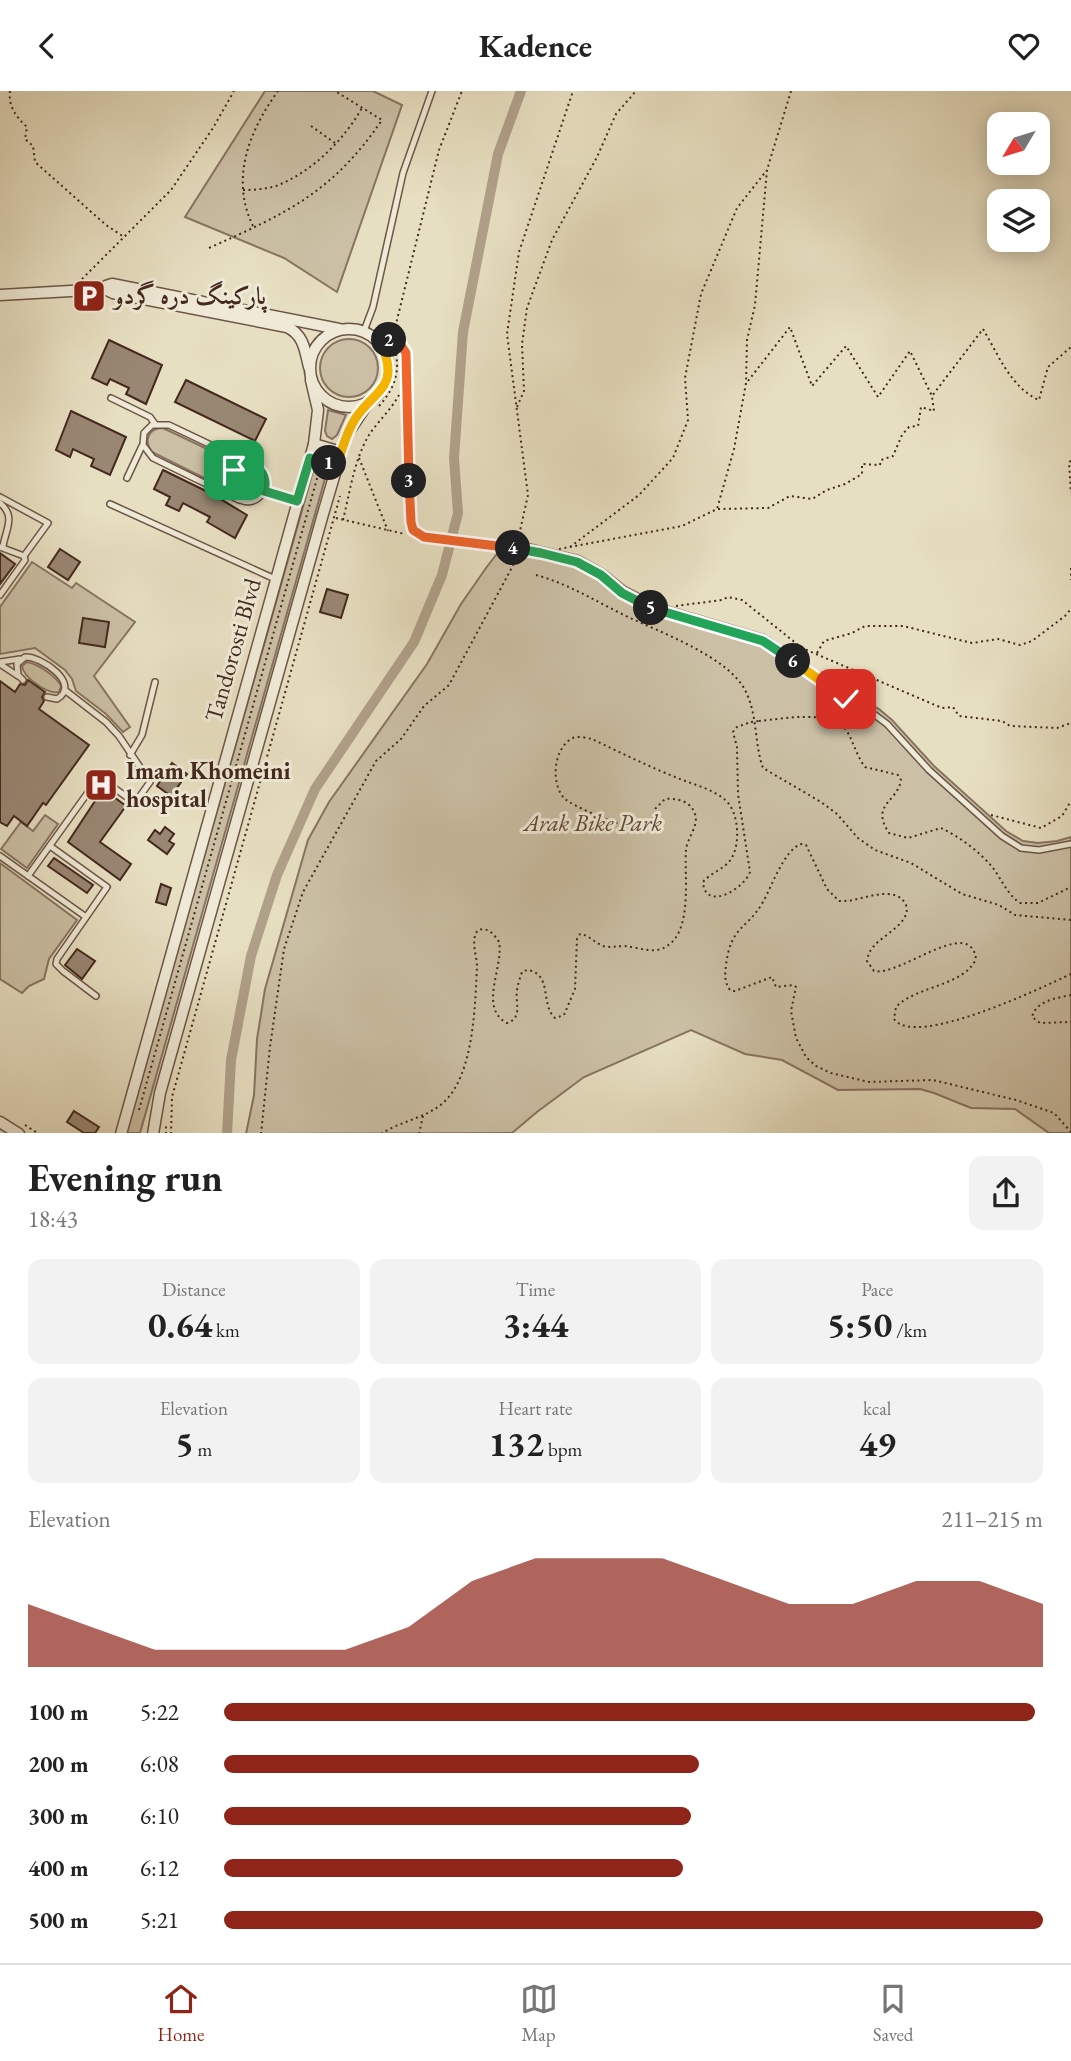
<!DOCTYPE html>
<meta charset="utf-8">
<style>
:root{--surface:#fff;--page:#f2f2f2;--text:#222;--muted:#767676;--line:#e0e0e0;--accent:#8f2418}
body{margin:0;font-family:"EB Garamond",Amiri,serif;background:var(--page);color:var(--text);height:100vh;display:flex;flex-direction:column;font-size:26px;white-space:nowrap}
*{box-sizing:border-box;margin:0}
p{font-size:23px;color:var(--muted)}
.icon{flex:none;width:38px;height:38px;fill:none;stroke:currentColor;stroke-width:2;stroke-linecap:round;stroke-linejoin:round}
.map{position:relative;height:1042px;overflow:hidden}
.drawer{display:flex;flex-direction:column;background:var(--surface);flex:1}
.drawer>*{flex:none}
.needle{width:46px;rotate:232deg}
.controls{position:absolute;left:987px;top:21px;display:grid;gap:14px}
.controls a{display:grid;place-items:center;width:63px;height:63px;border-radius:14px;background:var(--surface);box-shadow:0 4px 18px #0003;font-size:35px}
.pin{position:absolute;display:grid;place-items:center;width:60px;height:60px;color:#fff;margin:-30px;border-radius:14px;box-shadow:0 4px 10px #0006}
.km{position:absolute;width:35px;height:35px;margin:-18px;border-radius:50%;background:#222;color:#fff;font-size:19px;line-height:35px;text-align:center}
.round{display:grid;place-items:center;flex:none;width:74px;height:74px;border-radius:14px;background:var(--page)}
.headline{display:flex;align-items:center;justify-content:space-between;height:119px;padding:0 28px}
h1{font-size:38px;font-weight:700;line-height:52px}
.metrics{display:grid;grid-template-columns:repeat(3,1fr);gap:10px;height:119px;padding:7px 28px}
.metrics div{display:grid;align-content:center;border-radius:14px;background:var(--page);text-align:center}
.metrics b{font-size:35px;font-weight:700}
.metrics small{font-size:19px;font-weight:400}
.metrics p{font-size:19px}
.chart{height:196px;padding:14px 28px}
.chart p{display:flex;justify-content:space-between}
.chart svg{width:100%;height:126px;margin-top:7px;fill:var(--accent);opacity:.7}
ul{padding:0 28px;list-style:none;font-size:23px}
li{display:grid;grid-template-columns:112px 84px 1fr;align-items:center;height:52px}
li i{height:18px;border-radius:9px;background:var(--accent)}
header{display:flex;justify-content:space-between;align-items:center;height:91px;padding:0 28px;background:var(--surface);font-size:32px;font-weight:700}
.tabs{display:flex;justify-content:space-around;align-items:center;height:98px;border-top:2px solid var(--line);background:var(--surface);font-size:19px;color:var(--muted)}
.tabs a{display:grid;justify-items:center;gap:4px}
.tabs .current{color:var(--accent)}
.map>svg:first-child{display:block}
</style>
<header><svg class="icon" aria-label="back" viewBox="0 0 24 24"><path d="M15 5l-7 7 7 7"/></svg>Kadence<svg class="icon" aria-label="heart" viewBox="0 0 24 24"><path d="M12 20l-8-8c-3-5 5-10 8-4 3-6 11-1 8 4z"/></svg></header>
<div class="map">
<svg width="1071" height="1043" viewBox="0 0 1071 1043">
<rect width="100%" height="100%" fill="#e7dfc1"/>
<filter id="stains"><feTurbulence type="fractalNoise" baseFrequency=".00286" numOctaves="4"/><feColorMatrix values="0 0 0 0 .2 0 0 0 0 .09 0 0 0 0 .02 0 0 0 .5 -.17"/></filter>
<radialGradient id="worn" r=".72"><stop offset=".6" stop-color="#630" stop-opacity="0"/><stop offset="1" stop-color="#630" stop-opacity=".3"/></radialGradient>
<!-- green -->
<g fill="#cbc0a5" stroke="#887462" stroke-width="2">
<path d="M265 0H373L402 14 337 201 284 167 185 126Z"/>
<circle cx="349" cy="277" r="29"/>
<path d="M328 319 346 324 337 344 332 348 327 345 325 340Z"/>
<path d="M163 337 224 366 228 374 225 386 217 390 208 389 152 361C143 349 149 337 163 337Z"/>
<path d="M322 362 329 369 328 377 140 1042H126L317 366Z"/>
<circle cx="247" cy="392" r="14"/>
<path d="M526 452 580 465 605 479 626 496 657 512 765 544 850 603 879 618 892 629 934 675 1006 740 1023 750 1038 752 1057 750 1071 746V1042H1049L1015 1018 971 1017 934 1002 920 998 838 999 782 969 745 963 691 939 584 986 537 1021 512 1042 246 1043 254 1004 257 948 265 898 308 749 329 711 427 573 461 513 486 477 496 464Z"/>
<path d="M32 471 72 497 76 492 135 531 94 585 130 636 123 641 106 623 76 600 72 588 65 579 35 557 0 563V516Z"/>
<path d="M27 571C38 573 56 585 61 595L59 601C48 604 23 586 22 575Z"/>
<path d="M45 724 58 733 27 777 1 758 21 731 33 740Z"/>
<path d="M0 772 77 829 49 868 44 888 29 895 22 902 0 888Z"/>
</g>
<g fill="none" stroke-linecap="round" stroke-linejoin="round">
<!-- canal -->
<path stroke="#b0a18a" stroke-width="10" d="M227 1043 231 969 251 865 277 784 315 698 414 551 442 484 458 422 454 367 463 241 498 63 521 0"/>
</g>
<!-- building -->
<g fill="#998773" stroke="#44281e" stroke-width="2">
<path d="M109 249 162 274 146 313 126 303 129 297 110 288 107 294 92 287Z"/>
<path d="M186 289 266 328 255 350 175 311Z"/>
<path d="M71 320 126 346 110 384 91 375 94 368 73 358 70 366 56 359Z"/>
<path d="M163 379 212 403 247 424 235 447 207 431 210 426 183 412 179 420 166 414 170 406 154 398Z"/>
<path d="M60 458 80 471 68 489 48 476Z"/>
<path d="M0 462 15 473 0 493Z"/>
<path d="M327 498 348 504 341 527 320 521Z"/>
<path d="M83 527 109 531 105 556 79 552Z"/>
<path d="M28 589 45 601 42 606 44 610 39 618 89 654 46 714 43 712 27 735 14 725 7 735 0 731V590L15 601 20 593 25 594Z"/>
<path d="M172 672 187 683 171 705 157 695Z"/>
<path d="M103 698 126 715 100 751 131 773 120 789 68 751Z"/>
<path d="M165 736 174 743 169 750 174 753 167 763 148 749 155 739 160 743Z"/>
<path d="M54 767 93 794 87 802 48 775Z"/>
<path d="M161 793 171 797 166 814 156 811Z"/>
<path d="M77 858 95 870 82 888 65 874Z"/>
<path d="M74 1020 99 1036 95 1042H84L67 1031Z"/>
</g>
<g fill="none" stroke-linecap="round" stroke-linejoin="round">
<defs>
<g id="service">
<path d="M364 240 373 216 403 82 432 0"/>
<path d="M383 257C387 250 390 247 398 249L406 262 408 288 407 362 411 431 413 439 424 446 532 460 577 471 601 484 622 502 654 518 763 550 846 609 875 624 887 633 929 679 1002 745 1021 757 1039 759 1071 753"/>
<path d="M111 307 150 326 155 333"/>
<path d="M127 387 142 355"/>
<path d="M264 400 297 410"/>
<path d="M0 406 48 432 24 465"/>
<path d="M239 409 153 367 143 354 144 342 152 334H169L255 375C278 392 257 421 237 407 217 394 235 369 255 375"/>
<path d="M0 412C16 425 6 438 3 455"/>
<path d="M110 413 275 488"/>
<path d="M0 456 24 465 25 469 0 504"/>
<path d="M0 571 20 568"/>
<path d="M0 573 18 585"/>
<path d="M23 589 18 584 17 573 25 566C41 565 82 593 57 608L47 606"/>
<path d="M130 664 142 644 155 591"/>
<path d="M50 755 107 796 57 868 56 873 63 880 96 905"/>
<path d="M0 765 86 826"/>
<path d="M28 785 99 686 135 712 150 691 119 645 106 631 66 600"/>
</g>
<g id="minor">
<path d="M0 204 106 198"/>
<circle cx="349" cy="277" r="39"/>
<path d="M309 276C305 260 304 244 287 236L113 202 107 199 106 195 112 193 339 238"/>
<path d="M314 353 341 361"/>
<path d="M0 1031 19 1043"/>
<path d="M121 1043 314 353 318 319 311 289"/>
<path d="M153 1043 160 1002 323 423 346 345 368 312"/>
</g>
</defs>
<!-- service casing -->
<use href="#service" stroke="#6d5647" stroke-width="8"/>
<!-- minor casing -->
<use href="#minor" stroke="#6d5647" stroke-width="13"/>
<!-- path -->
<g stroke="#44281e" stroke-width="2" stroke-dasharray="2 3.5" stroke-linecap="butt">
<path d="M10 0C8 15 16 26 27 36L25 48 33 55 35 71 106 134 124 146"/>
<path d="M311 35 335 52"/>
<path d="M243 99C254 99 265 98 276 95 312 81 343 50 362 17"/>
<path d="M253 135C230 88 249 40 278 0"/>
<path d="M209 157C287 122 332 102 382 29L335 0"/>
<path d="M82 188 171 99 213 37 234 0"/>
<path d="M394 241 439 59 462 0"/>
<path d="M748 290 790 236 812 295 846 255 878 306 910 260 932 305 983 238C998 263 1011 297 1039 309L1048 276 1071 256"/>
<path d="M379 315C393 300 401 281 395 260"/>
<path d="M517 316 524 300 522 253 527 217 552 149 597 66 616 23 636 0"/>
<path d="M359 367 388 440"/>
<path d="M1071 370 1069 371 1071 402"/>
<path d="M718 418 768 417 790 405 812 408 827 399 845 393 862 383V373L880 374 881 369 893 365 902 344 909 336 918 335 921 316 934 320 932 306"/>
<path d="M336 427 405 443"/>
<path d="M343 429C350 401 354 369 369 344 378 330 391 319 399 304"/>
<path d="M518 449 528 404 507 243 519 161 573 0"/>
<path d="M570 456 639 404 673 367 688 329 685 287 701 203 737 117 767 79"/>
<path d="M559 458 682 435 717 418 734 358 746 292 747 249 755 214 767 79 791 0"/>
<path d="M1071 477V489"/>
<path d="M536 484C569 493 597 511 628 526 660 541 728 566 745 599 758 624 754 652 763 677L821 711 837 723 858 747 875 759 911 772 962 803 999 814 1015 824 1071 829"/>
<path d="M676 515 722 509 728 506 742 509 802 557 942 617 953 616 959 625 1002 630 1010 635 1057 637 1071 632"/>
<path d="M817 562 824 550 852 542 865 535H903L972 552 998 548 1020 554 1032 550 1065 525 1071 518"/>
<path d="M759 630C783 628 833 617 848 642 854 653 857 665 865 676L898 684 901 689C897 712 870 713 889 742L908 747 941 737C960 746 980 761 993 777 1002 789 1007 803 1020 812H1038L1071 796"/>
<path d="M991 724 1041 737 1062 725 1071 710"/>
<path d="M1071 883C1043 896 915 958 894 928L896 916C916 895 964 895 976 868 970 824 900 886 874 880L867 870C868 864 870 859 874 855 883 844 912 831 906 814 902 806 897 804 888 803 872 802 856 811 839 810L827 798 806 754 801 753C784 759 772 795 763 811 747 839 731 834 726 874 725 884 724 892 731 900H735L772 886 776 896 793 894 796 896 791 920 796 947 806 966 816 975 831 982 869 991 933 989 1016 1009 1054 1022 1071 1041"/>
<path d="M1071 904C1056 907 1036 910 1032 926L1040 932 1071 931"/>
<path d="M139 1019 322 370"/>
<path d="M25 1034 39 1043"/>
<path d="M166 1043V1033"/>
<path d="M171 1043 172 1006 340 405"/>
<path d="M261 1043 270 956 284 858 303 801 376 670 401 648 424 615 449 594 517 467"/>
<path d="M381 1043C400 1030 427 1027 444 1011 474 983 475 914 477 876 477 864 470 849 478 839 488 836 494 843 499 851 504 876 478 917 507 932 523 927 515 912 517 899 518 893 520 887 522 881L527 879C553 882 540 914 555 927L564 924 575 898 577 848 580 843C589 844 595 852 603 855 611 857 617 855 625 855 638 856 654 864 667 855 693 839 684 785 686 759 687 747 699 735 695 723 691 710 677 707 665 708L655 718 651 734 639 740C624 735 574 717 564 707 551 693 553 659 571 648 577 644 586 647 592 648 621 662 650 676 680 688 695 694 712 698 724 708 739 719 741 753 731 768 725 778 710 782 703 791 705 821 744 798 750 781L738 703 737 656 733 641 737 636 751 631"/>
<path d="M419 1043 423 1025"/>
</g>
<!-- service -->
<use href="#service" stroke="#efead7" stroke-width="5"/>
<!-- minor -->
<use href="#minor" stroke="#efead7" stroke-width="10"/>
<!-- path-bridge -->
<path stroke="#44281e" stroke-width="2" stroke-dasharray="2 3.5" stroke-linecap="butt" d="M751 631 759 630"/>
</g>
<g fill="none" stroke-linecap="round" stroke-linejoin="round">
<defs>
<path id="split-1" d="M234 379C250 366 270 380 264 400L297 410 310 367 329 372"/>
<path id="split-2" d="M329 372 337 374C342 358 346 342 355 328 374 299 399 298 383 257L389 249"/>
<path id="split-3" d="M389 249H398L406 262 409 390"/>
<path id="split-4" d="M409 390 411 431 413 439 424 446 513 457"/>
<path id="split-5" d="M513 457 541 462 577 471 601 484 622 502 651 517"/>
<path id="split-6" d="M651 517 763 550 793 570"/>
<path id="split-7" d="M793 570 846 608"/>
</defs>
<!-- split-1 casing -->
<use href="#split-1" stroke="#fff" stroke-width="14"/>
<!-- split-2 casing -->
<use href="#split-2" stroke="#fff" stroke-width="14"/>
<!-- split-3 casing -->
<use href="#split-3" stroke="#fff" stroke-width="14"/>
<!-- split-4 casing -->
<use href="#split-4" stroke="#fff" stroke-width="14"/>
<!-- split-5 casing -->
<use href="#split-5" stroke="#fff" stroke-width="14"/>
<!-- split-6 casing -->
<use href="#split-6" stroke="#fff" stroke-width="14"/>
<!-- split-7 casing -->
<use href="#split-7" stroke="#fff" stroke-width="14"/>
<!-- split-1 -->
<use href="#split-1" stroke="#22a559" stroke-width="9"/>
<!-- split-2 -->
<use href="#split-2" stroke="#f5b400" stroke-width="9"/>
<!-- split-3 -->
<use href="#split-3" stroke="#f0652b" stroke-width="9"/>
<!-- split-4 -->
<use href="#split-4" stroke="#f0652b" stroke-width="9"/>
<!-- split-5 -->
<use href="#split-5" stroke="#22a559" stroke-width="9"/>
<!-- split-6 -->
<use href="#split-6" stroke="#22a559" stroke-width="9"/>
<!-- split-7 -->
<use href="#split-7" stroke="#f5b400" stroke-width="9"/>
</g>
<!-- icons -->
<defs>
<symbol id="parking-square" viewBox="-11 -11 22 22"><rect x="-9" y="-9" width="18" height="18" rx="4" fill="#8f2418" stroke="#efead7"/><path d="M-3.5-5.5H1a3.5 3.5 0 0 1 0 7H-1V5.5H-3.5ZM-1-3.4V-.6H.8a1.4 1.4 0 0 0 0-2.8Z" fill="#fff"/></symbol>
<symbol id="hospital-square" viewBox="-11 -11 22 22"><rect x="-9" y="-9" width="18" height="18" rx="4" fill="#8f2418" stroke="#efead7"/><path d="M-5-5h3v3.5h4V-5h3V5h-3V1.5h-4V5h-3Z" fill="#fff"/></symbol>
</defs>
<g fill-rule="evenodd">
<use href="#parking-square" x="70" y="186" width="38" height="38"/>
<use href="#hospital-square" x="82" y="675" width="38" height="38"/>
</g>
<g text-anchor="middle" stroke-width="6" stroke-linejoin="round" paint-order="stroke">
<!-- poi labels -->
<g font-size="24" font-weight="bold" fill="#44281e" stroke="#efead7" text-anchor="start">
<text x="114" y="213">پارکینگ دره گردو</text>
<text x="126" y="688">Imam Khomeini<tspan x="126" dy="28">hospital</tspan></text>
</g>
<!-- street labels -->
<g font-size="24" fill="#44281e" stroke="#efead7">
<text transform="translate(233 559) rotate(-74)" y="8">Tandorosti Blvd</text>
</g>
<!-- park labels -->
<g font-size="24" font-style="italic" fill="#5f4639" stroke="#efead7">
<text x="593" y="740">Arak Bike Park</text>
</g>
</g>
<rect width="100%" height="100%" filter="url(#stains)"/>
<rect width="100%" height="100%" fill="url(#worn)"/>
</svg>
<div class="controls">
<a><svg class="needle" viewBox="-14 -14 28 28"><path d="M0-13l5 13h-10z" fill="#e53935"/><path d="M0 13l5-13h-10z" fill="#767676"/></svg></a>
<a><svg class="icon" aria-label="layers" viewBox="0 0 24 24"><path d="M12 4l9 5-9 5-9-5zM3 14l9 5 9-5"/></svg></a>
</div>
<div class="pin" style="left:234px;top:379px;background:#1e9e55"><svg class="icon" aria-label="arrive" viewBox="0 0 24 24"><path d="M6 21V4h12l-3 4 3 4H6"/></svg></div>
<div class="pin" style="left:846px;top:608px;background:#d93025"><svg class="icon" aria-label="check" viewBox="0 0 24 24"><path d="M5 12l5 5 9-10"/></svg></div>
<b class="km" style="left:329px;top:372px">1</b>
<b class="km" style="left:389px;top:249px">2</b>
<b class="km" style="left:409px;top:390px">3</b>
<b class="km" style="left:513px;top:457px">4</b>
<b class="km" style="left:651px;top:517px">5</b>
<b class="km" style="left:793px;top:570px">6</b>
</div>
<section class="drawer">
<div class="headline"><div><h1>Evening run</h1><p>18:43</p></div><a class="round"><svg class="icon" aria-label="share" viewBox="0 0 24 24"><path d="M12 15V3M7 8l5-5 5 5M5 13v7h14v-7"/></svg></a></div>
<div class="metrics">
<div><p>Distance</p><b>0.64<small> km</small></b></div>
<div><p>Time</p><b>3:44</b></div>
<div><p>Pace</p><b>5:50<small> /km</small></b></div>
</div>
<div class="metrics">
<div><p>Elevation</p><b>5<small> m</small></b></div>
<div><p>Heart rate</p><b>132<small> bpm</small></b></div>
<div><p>kcal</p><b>49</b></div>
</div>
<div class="chart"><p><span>Elevation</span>211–215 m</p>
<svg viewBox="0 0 160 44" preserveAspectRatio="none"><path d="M0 44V22L10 30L20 38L30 38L40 38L50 38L60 30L70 14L80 6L90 6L100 6L110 14L120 22L130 22L140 14L150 14L160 22V44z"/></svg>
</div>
<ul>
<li><b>100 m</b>5:22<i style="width:99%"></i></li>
<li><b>200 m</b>6:08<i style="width:58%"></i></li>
<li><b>300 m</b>6:10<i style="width:57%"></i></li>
<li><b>400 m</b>6:12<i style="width:56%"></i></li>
<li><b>500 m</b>5:21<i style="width:100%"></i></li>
</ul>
</section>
<nav class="tabs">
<a class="current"><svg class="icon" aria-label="home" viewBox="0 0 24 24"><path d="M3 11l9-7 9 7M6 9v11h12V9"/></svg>Home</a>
<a><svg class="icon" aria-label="map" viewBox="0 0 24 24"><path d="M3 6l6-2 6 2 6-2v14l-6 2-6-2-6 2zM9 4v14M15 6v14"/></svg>Map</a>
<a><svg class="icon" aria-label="saved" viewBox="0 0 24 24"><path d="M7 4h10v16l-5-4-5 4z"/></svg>Saved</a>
</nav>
